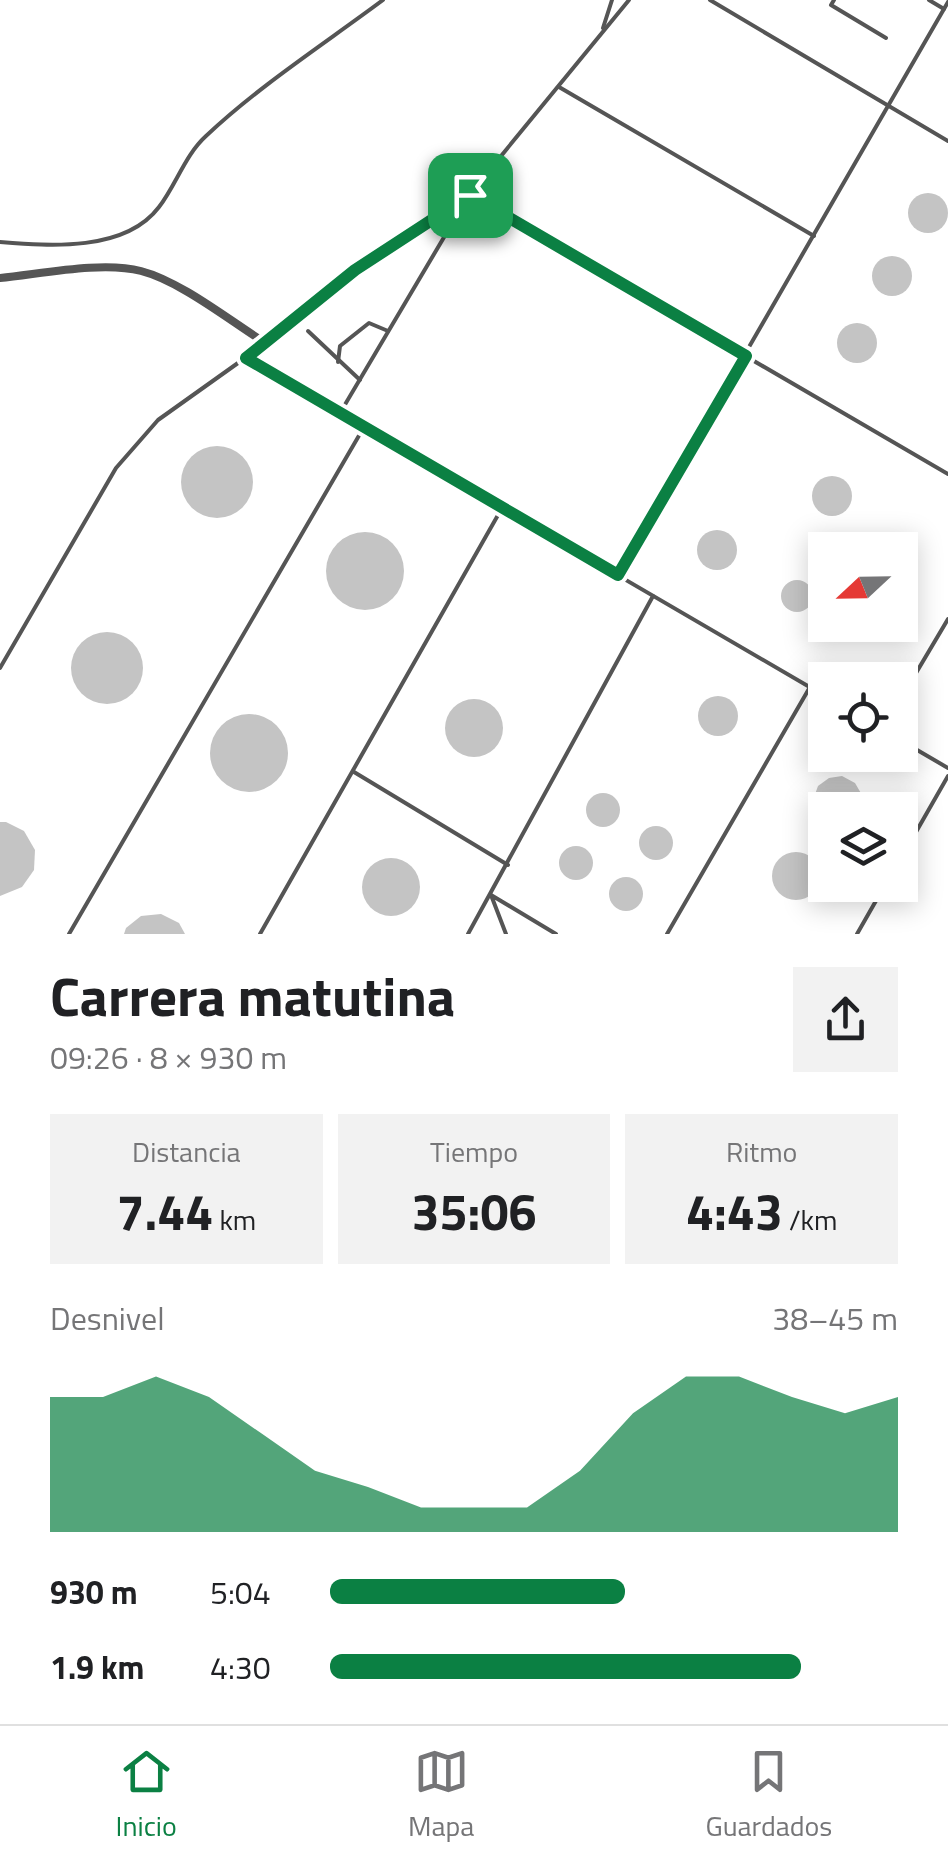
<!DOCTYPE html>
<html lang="es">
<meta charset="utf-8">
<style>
:root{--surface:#fff;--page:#f2f2f2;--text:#202124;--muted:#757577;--line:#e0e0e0;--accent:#0b8043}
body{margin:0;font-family:"Titillium Web",sans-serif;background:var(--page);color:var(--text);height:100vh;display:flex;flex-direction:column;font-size:38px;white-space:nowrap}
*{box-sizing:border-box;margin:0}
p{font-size:32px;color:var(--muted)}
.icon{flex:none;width:55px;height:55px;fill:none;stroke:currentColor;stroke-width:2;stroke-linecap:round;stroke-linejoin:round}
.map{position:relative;height:934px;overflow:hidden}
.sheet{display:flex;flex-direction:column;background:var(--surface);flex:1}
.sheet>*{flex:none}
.needle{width:65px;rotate:248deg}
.buttons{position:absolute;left:808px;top:532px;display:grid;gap:20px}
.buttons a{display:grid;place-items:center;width:110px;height:110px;border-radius:0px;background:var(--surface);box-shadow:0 5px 25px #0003;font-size:50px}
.pin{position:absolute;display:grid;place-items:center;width:85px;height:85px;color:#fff;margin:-42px;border-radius:20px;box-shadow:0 5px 15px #0006}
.round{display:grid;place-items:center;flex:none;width:105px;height:105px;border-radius:0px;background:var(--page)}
.headline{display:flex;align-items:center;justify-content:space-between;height:170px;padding:0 50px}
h1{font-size:55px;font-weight:700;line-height:75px}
.figures{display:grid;grid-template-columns:repeat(3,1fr);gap:15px;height:170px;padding:10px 50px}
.figures div{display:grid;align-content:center;border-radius:0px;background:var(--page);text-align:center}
.figures b{font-size:50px;font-weight:700}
.figures small{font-size:28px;font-weight:400}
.figures p{font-size:28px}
.chart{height:280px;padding:20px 50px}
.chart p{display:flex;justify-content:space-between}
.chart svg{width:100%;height:180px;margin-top:10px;fill:var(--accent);opacity:.7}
ul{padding:0 50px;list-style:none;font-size:32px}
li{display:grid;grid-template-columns:160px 120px 1fr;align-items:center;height:75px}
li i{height:25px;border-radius:12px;background:var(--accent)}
.tab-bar{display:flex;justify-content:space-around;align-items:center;height:140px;border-top:2px solid var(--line);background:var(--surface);font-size:28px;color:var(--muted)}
.tab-bar a{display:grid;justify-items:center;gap:5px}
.tab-bar .active{color:var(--accent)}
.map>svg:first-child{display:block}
</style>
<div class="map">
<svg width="948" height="934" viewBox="0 0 948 934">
<rect width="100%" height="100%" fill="#fff"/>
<!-- building -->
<g fill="#c4c4c4">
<circle cx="928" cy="213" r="20"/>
<circle cx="892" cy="276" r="20"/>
<circle cx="857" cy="343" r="20"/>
<circle cx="217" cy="482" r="36"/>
<circle cx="832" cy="496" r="20"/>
<circle cx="717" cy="550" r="20"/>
<circle cx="365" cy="571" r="39"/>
<circle cx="797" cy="596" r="16"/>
<circle cx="107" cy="668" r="36"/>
<circle cx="718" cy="716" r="20"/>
<circle cx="474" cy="728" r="29"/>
<circle cx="249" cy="753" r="39"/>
<path d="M842 776 855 783 862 795 861 810H825V821L817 813 813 800 818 786 829 778Z"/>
<circle cx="603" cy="810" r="17"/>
<path d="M0 822H6L24 831 35 850 34 870 22 887 0 896Z"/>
<circle cx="656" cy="843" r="17"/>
<circle cx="576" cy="863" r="17"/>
<circle cx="796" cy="876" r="24"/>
<circle cx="391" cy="887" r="29"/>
<circle cx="626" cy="894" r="17"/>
<path d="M161 914 179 923 185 934H124L126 928 141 916Z"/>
</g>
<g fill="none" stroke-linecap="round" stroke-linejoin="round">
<!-- service -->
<g stroke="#555" stroke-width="4">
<path d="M710 0 948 141"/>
<path d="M834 0 831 5 886 38"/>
<path d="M929 0 944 9"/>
<path d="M603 28 612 0"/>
<path d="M559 87 814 236"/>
<path d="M0 242C50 246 125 252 159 207 176 185 185 155 206 136 259 86 324 44 383 0"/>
<path d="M308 331 360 380"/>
<path d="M245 358 825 696"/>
<path d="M338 362 340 346 369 323 388 331"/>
<path d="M340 413 469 195 948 474"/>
<path d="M618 574 948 2"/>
<path d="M0 668 116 468 158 420 245 358 355 270 469 195 629 0"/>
<path d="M900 700 948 619"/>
<path d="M900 740 948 768"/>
<path d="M354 772 508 865"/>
<path d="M900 860 948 776"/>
<path d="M69 934 364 427"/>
<path d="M260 934 502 508"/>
<path d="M468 934 653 596"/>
<path d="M506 934 491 895 556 934"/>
<path d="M667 934 810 687"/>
<path d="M857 934 885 885"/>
</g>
<!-- minor -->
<path stroke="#555" stroke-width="8" d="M0 278C41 274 102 261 141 271 180 281 229 320 264 342"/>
</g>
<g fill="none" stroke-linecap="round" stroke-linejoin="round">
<defs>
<path id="route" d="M470 195 746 356 618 575 246 358 355 270Z"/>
</defs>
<!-- route casing -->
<use href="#route" stroke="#fff" stroke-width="20"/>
<!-- route -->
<use href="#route" stroke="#0b8043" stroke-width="12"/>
</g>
</svg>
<div class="buttons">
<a><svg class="needle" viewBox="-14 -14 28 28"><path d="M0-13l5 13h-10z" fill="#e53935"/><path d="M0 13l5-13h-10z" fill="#757577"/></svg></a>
<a><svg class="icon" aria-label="locate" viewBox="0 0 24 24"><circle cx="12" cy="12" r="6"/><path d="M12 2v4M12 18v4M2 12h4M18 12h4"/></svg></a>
<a><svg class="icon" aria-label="layers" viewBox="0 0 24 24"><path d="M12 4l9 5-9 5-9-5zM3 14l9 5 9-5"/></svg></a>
</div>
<div class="pin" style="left:470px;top:195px;background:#1e9e55"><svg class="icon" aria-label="arrive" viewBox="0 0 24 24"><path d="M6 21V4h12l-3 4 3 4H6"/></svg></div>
</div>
<section class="sheet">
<div class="headline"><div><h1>Carrera matutina</h1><p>09:26 · 8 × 930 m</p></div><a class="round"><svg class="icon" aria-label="share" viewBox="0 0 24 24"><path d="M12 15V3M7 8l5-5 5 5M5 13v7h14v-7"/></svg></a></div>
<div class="figures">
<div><p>Distancia</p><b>7.44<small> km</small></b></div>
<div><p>Tiempo</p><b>35:06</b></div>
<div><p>Ritmo</p><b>4:43<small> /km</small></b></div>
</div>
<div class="chart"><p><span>Desnivel</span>38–45 m</p>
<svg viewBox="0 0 160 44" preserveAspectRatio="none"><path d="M0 44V11L10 11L20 6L30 11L40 20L50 29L60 33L70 38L80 38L90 38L100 29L110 15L120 6L130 6L140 11L150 15L160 11V44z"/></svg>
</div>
<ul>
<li><b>930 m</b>5:04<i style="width:52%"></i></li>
<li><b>1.9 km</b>4:30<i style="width:83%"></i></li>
</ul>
</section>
<nav class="tab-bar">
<a class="active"><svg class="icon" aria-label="home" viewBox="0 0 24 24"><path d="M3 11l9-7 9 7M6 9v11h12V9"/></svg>Inicio</a>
<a><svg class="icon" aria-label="map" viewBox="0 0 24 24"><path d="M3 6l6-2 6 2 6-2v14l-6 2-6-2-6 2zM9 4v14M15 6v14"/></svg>Mapa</a>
<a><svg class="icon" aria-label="saved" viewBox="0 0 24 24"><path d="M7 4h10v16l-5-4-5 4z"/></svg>Guardados</a>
</nav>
